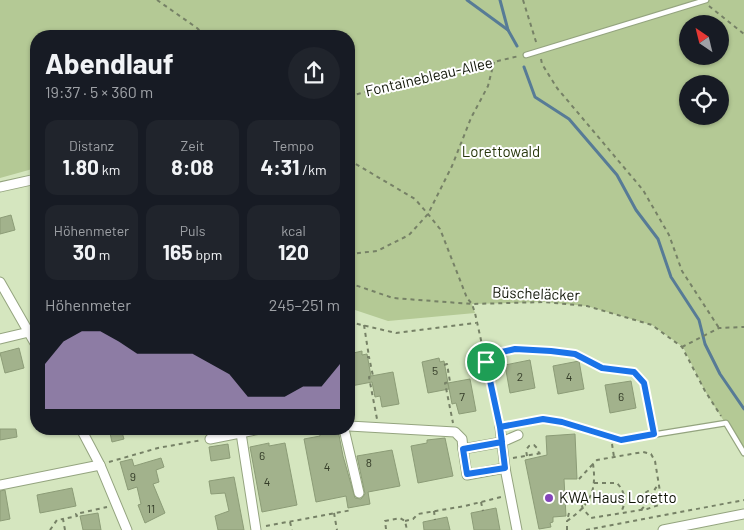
<!DOCTYPE html>
<html lang="de">
<meta charset="utf-8">
<style>
:root{--surface:#171b24;--page:#20242c;--text:#f1f3f6;--muted:#9ea1a6;--accent:#c0a5db}
body{margin:0;font-family:Barlow,sans-serif;background:var(--page);color:var(--text);height:100vh;display:flex;flex-direction:column;font-size:19px;white-space:nowrap}
*{box-sizing:border-box;margin:0}
p{font-size:16px;color:var(--muted)}
.icon{flex:none;width:28px;height:28px;fill:none;stroke:currentColor;stroke-width:2;stroke-linecap:round;stroke-linejoin:round}
.map{position:relative;flex:1;overflow:hidden}
.drawer{position:absolute;left:30px;top:30px;width:325px;height:405px;display:flex;flex-direction:column;background:var(--surface);border-radius:20px;box-shadow:0 1px 4px #0004}
.drawer>*{flex:none}
.needle{width:32px;rotate:325deg}
.controls{position:absolute;left:679px;top:15px;display:grid;gap:10px}
.controls a{display:grid;place-items:center;width:50px;height:50px;border-radius:50%;background:var(--surface);box-shadow:0 1px 4px #0004;font-size:25px}
.pin{position:absolute;display:grid;place-items:center;width:42px;height:42px;color:#fff;margin:-21px;border:2px solid #fff;border-radius:50%;box-shadow:0 1px 5px #0007}
.round{display:grid;place-items:center;flex:none;width:52px;height:52px;border-radius:26px;background:var(--page)}
.headline{display:flex;align-items:center;justify-content:space-between;height:85px;padding:0 15px}
h1{font-size:28px;font-weight:700;line-height:38px}
.figures{display:grid;grid-template-columns:repeat(3,1fr);gap:8px;height:85px;padding:5px 15px}
.figures div{display:grid;align-content:center;border-radius:12px;background:var(--page);text-align:center}
.figures b{font-size:21px;font-weight:700}
.figures small{font-size:14px;font-weight:400}
.figures p{font-size:14px}
.chart{height:140px;padding:10px 15px}
.chart p{display:flex;justify-content:space-between}
.chart svg{width:100%;height:90px;margin-top:5px;fill:var(--accent);opacity:.7}
.map>svg:first-child{display:block}
</style>
<div class="map">
<svg width="744" height="530" viewBox="0 0 744 530">
<rect width="100%" height="100%" fill="#d5e6bf"/>
<!-- green -->
<path fill="#b4c995" fill-rule="evenodd" d="M0 0H744V453L705 391 683 347 652 325 587 306 544 302 472 304 475 313 388 321 349 308V36H36V168L0 178ZM688 24H720V56H688ZM688 84H720V116H688Z"/>
<g fill="none" stroke-linecap="round" stroke-linejoin="round">
<!-- stream -->
<g stroke="#577b96" stroke-width="3">
<path d="M467 0 508 30"/>
<path d="M500 0 508 30 517 46"/>
<path d="M524 67 535 97 569 119 617 175 636 210 658 239 671 277 699 320 705 344 720 374 744 409"/>
</g>
</g>
<!-- building -->
<g fill="#a2b28c" stroke="#8c9c77">
<path d="M11 215 15 230 0 234V218Z"/>
<path d="M19 348 24 368 5 373 0 353Z"/>
<path d="M362 351V355L367 354 371 376 393 372 399 404 382 407 380 396 375 397 372 382 351 386 349 376V354Z"/>
<path d="M439 358 440 362 444 361 449 389 428 393 422 362Z"/>
<path d="M530 360 535 388 510 393 505 365Z"/>
<path d="M579 361 584 389 558 394 553 366Z"/>
<path d="M470 379 476 411 459 414 456 403 452 404 448 383Z"/>
<path d="M631 381 636 408 610 413 605 385Z"/>
<path d="M0 429H16L17 437 0 440Z"/>
<path d="M109 429H121L124 439 112 442Z"/>
<path d="M338 430 343 456 355 498 361 499 365 494 357 456 392 450 400 486 368 492 370 504 348 508 346 496 316 502 304 439 320 436V434Z"/>
<path d="M575 434 577 479H564L566 516 553 517V522L550 523 551 527 539 529 525 460 547 455 546 436Z"/>
<path d="M445 438 453 476 418 483 411 446 427 443V440Z"/>
<path d="M269 443V446L285 443 297 505 262 512 250 447Z"/>
<path d="M228 444 230 458 211 461 209 447Z"/>
<path d="M161 458 164 467 156 470 159 482 153 484 165 513 145 523 138 505 141 504 137 487 128 490 120 462 132 459 134 466Z"/>
<path d="M234 477 244 530H218L215 516 229 511 225 493 211 494 209 481Z"/>
<path d="M72 488 76 506 40 513 37 495Z"/>
<path d="M5 490 10 519 0 521V491Z"/>
<path d="M496 508 500 530H474L471 513Z"/>
<path d="M98 513 101 530H83L80 516Z"/>
<path d="M447 517 450 530H424L423 522Z"/>
</g>
<g fill="none" stroke-linecap="round" stroke-linejoin="round">
<defs>
<g id="service">
<path d="M526 55 706 0"/>
<path d="M583 429 621 440 726 423 744 453"/>
</g>
<g id="minor">
<path d="M0 187 36 179"/>
<path d="M0 282 36 345"/>
<path d="M0 339 29 332"/>
<path d="M349 426 455 432 462 439 463 449 502 442 518 435"/>
<path d="M500 427 505 468 517 530"/>
<path d="M81 429 100 465 127 530"/>
<path d="M212 429 213 433 224 431"/>
<path d="M236 429 241 433 256 530"/>
<path d="M344 429 359 493"/>
<path d="M210 439 260 429"/>
<path d="M463 449 467 475 505 468"/>
<path d="M0 485 100 465"/>
<path d="M663 530 744 514"/>
</g>
</defs>
<!-- service casing -->
<use href="#service" stroke="#94a47f" stroke-width="7"/>
<!-- minor casing -->
<use href="#minor" stroke="#94a47f" stroke-width="11"/>
<!-- path -->
<g stroke="#768166" stroke-width="2" stroke-dasharray="4 4" stroke-linecap="butt">
<path d="M157 0 197 28 205 36"/>
<path d="M523 0 537 45"/>
<path d="M709 6 744 34"/>
<path d="M541 59 542 64 557 88 643 190 669 235 682 271 719 328"/>
<path d="M349 96 519 56"/>
<path d="M349 160 415 199 428 214 440 229 467 298 472 304 475 313 498 417"/>
<path d="M349 254 377 251 409 235 428 214 452 166 471 118 488 86 494 62"/>
<path d="M349 283 393 298 472 304 544 302 587 306 652 325 682 347 705 391 721 416"/>
<path d="M349 322 396 333 476 323"/>
<path d="M364 325 369 357"/>
<path d="M682 347 719 328 744 327"/>
<path d="M367 357H369L373 376 369 377 377 419"/>
<path d="M486 362 493 354 515 349 551 351 575 354 602 368 634 372 644 383 653 428"/>
<path d="M444 365 447 364 450 382 445 383 453 423"/>
<path d="M510 425 543 419 576 427"/>
<path d="M612 444 614 457"/>
<path d="M527 456 526 450 529 446 534 445 537 448 539 453"/>
<path d="M513 458 542 453"/>
<path d="M109 462 158 448 202 440"/>
<path d="M579 479 593 464"/>
<path d="M594 483H617C625 492 627 501 621 512"/>
<path d="M648 500 645 493 648 491H651"/>
<path d="M481 502 483 511"/>
<path d="M641 510C649 502 651 493 659 484"/>
<path d="M434 511 435 520"/>
<path d="M334 513 337 530"/>
<path d="M569 513 567 521C590 505 597 491 593 464L597 460 643 452 651 454 655 461 662 504 647 509 591 518 583 509 578 493"/>
<path d="M405 521 413 519 418 514 465 506 501 497"/>
<path d="M290 522 292 530"/>
<path d="M266 526 352 510"/>
<path d="M386 529 385 521 400 518 405 521 407 530"/>
<path d="M50 530 57 520 63 519"/>
<path d="M65 530 63 519 77 516 76 514 107 507"/>
<path d="M567 530V521"/>
<path d="M586 530 744 500"/>
</g>
<!-- service -->
<use href="#service" stroke="#fff" stroke-width="4.5"/>
<!-- minor -->
<use href="#minor" stroke="#fff" stroke-width="9"/>
</g>
<g fill="none" stroke-linecap="round" stroke-linejoin="round">
<defs>
<path id="route" d="M486 362 500 427 502 442 463 449 467 474 505 468 500 427 543 419 562 422 621 440 654 434 644 383 634 372 602 368 575 354 551 351 515 349 493 354 486 362"/>
</defs>
<!-- route casing -->
<use href="#route" stroke="#fff" stroke-width="10"/>
<!-- route -->
<use href="#route" stroke="#1a73e8" stroke-width="6"/>
</g>
<!-- markers -->
<circle fill="#8445ba" stroke="#fff" stroke-width="2" cx="549" cy="498" r="5"/>
<g text-anchor="middle" stroke-width="4" stroke-linejoin="round" paint-order="stroke">
<!-- number labels -->
<g font-size="12" fill="#343c28">
<text x="435" y="375">5</text>
<text x="520" y="381">2</text>
<text x="569" y="381">4</text>
<text x="462" y="401">7</text>
<text x="621" y="401">6</text>
<text x="262" y="460">6</text>
<text x="369" y="467">8</text>
<text x="327" y="471">4</text>
<text x="133" y="481">9</text>
<text x="267" y="486">4</text>
<text x="151" y="513">11</text>
</g>
<!-- street labels -->
<g font-size="15" fill="#101507" stroke="#fff">
<text transform="translate(429 77) rotate(-13)" y="5">Fontainebleau-Allee</text>
<text transform="translate(536 294) rotate(2)" y="5">Büscheläcker</text>
</g>
<!-- park labels -->
<g font-size="15" fill="#29380d" stroke="#fff">
<text x="501" y="157">Lorettowald</text>
</g>
<!-- poi labels -->
<g font-size="15" fill="#101507" stroke="#fff" text-anchor="start">
<text x="559" y="503">KWA Haus Loretto</text>
</g>
</g>
</svg>
<div class="controls">
<a><svg class="needle" viewBox="-14 -14 28 28"><path d="M0-13l5 13h-10z" fill="#e53935"/><path d="M0 13l5-13h-10z" fill="#9ea1a6"/></svg></a>
<a><svg class="icon" aria-label="locate" viewBox="0 0 24 24"><circle cx="12" cy="12" r="6"/><path d="M12 2v4M12 18v4M2 12h4M18 12h4"/></svg></a>
</div>
<div class="pin" style="left:486px;top:362px;background:#1e9e55"><svg class="icon" aria-label="arrive" viewBox="0 0 24 24"><path d="M6 21V4h12l-3 4 3 4H6"/></svg></div>
<section class="drawer">
<div class="headline"><div><h1>Abendlauf</h1><p>19:37 · 5 × 360 m</p></div><a class="round"><svg class="icon" aria-label="share" viewBox="0 0 24 24"><path d="M12 15V3M7 8l5-5 5 5M5 13v7h14v-7"/></svg></a></div>
<div class="figures">
<div><p>Distanz</p><b>1.80<small> km</small></b></div>
<div><p>Zeit</p><b>8:08</b></div>
<div><p>Tempo</p><b>4:31<small> /km</small></b></div>
</div>
<div class="figures">
<div><p>Höhenmeter</p><b>30<small> m</small></b></div>
<div><p>Puls</p><b>165<small> bpm</small></b></div>
<div><p>kcal</p><b>120</b></div>
</div>
<div class="chart"><p><span>Höhenmeter</span>245–251 m</p>
<svg viewBox="0 0 160 44" preserveAspectRatio="none"><path d="M0 44V22L10 11L20 6L30 6L40 11L50 17L60 17L70 17L80 17L90 22L100 27L110 38L120 38L130 38L140 33L150 33L160 22V44z"/></svg>
</div>
</section>
</div>
